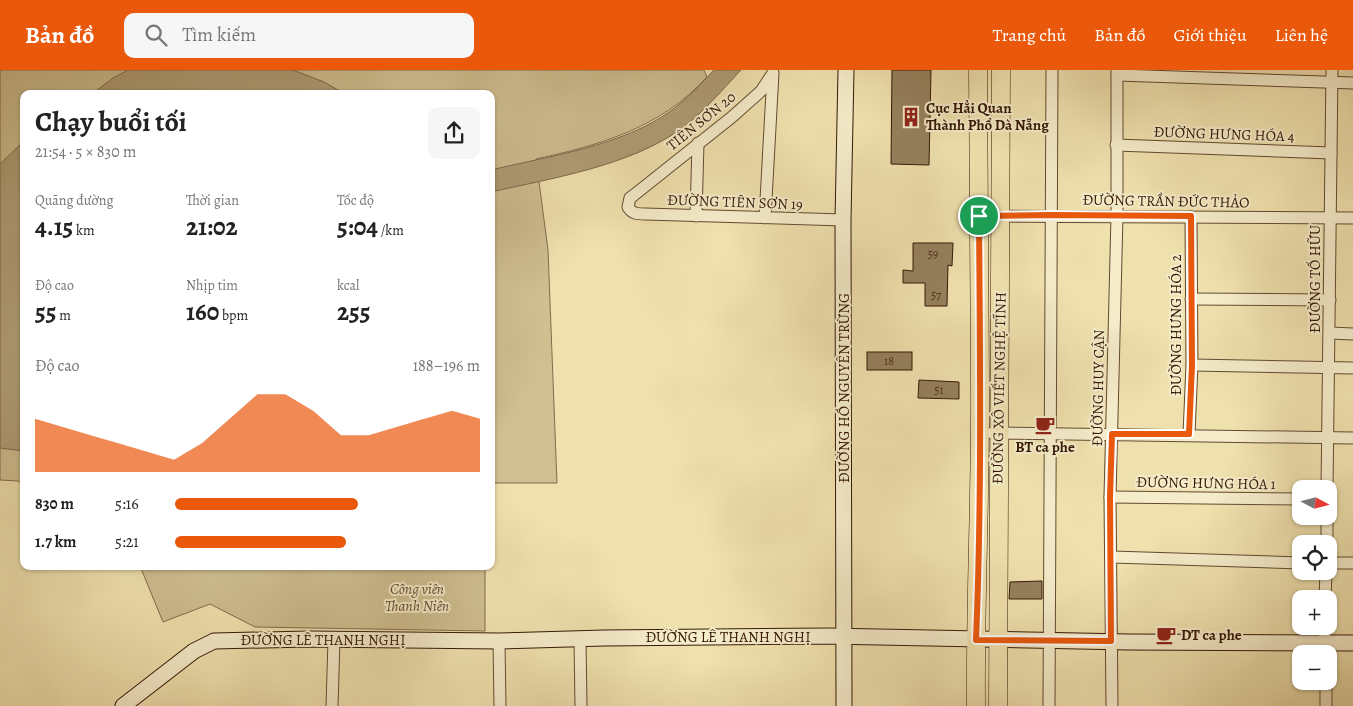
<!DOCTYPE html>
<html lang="vi">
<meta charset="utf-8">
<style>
:root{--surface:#fff;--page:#f6f6f6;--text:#222;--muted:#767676;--accent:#ea580c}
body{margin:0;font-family:Alegreya,serif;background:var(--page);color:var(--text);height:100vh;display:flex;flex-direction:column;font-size:19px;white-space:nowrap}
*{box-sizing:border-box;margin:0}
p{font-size:16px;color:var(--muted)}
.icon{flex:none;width:28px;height:28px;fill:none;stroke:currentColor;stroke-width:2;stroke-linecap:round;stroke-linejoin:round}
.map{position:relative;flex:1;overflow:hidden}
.details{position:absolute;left:20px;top:20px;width:475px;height:480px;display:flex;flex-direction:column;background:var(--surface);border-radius:10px;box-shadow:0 1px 4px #0004}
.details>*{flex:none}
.needle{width:32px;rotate:97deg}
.buttons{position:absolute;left:1292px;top:410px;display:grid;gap:10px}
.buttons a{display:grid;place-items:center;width:45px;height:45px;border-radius:10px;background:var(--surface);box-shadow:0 1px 4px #0004;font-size:25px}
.pin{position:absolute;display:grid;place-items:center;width:42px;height:42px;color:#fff;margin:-21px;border:2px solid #fff;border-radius:50%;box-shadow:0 1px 5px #0007}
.round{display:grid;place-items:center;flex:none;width:52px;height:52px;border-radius:10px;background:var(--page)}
.head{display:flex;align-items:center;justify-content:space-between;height:85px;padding:0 15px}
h1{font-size:28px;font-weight:700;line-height:38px}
.stats{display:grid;grid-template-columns:repeat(3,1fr);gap:8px;height:85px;padding:5px 15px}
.stats div{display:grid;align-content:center}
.stats b{font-size:25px;font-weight:700}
.stats small{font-size:14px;font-weight:400}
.stats p{font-size:14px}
.chart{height:140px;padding:10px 15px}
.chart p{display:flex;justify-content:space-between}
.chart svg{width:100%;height:90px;margin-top:5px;fill:var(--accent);opacity:.7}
ul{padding:0 15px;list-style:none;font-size:16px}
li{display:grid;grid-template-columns:80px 60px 1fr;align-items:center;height:38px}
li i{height:12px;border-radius:6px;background:var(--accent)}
header{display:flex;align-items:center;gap:30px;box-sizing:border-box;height:70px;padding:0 25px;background:var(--accent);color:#fff}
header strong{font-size:24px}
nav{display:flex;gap:28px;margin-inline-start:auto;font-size:18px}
.search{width:350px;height:45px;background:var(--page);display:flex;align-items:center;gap:12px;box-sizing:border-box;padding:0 18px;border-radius:10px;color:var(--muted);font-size:19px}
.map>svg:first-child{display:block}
</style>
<header>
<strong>Bản đồ</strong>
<div class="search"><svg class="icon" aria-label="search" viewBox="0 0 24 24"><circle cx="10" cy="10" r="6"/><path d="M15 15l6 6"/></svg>Tìm kiếm</div>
<nav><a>Trang chủ</a><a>Bản đồ</a><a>Giới thiệu</a><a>Liên hệ</a></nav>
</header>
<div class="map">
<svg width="1353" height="636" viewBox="0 0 1353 636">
<rect width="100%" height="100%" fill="#efe1ae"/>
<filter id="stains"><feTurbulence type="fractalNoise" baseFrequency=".004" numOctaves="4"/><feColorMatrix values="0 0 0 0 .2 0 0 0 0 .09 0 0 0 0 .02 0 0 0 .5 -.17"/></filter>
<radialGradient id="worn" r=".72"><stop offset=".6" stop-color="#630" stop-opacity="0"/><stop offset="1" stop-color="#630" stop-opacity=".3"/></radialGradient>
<!-- green -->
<g fill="#cfbf91" stroke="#826b4c">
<path d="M0 0H704L707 7C661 58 600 75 536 89L548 180 557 413H491V24H24V414L18 411 0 410Z"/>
<path d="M140 496H485V561L255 557 210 534 163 552Z"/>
</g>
<!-- water -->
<g fill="#af9c75" stroke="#7e6749">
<path d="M128 0H293L324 12 345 24H92L113 8Z"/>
<path d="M714 0H741C722 20 704 42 681 59 629 96 553 108 491 122V100C549 86 623 76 672 40 688 28 701 14 714 0Z"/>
<path d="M24 71V381L0 378V94Z"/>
</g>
<!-- building -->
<g fill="#95805d" stroke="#341706">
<path d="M892 0H931L929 95 891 94Z"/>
<path d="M913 173H953L952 196 948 195 947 236H925V213H903V200L913 201Z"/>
<rect x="867" y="282" width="45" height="18"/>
<path d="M919 310 959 312V329L918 328Z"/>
<path d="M1042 511V529H1009L1010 512Z"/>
</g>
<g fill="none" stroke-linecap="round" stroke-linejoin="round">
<defs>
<g id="street">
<path d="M1117 5 1353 13"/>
<path d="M1116 75 1331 83"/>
<path d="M696 146 698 73"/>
<path d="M979 146 1353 148"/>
<path d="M765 148 773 3 761 21 732 47 634 125 630 128 628 137C632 144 638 144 645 144L843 150"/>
<path d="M1191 229 1330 230"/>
<path d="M1330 263 1353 264"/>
<path d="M1192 295 1353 298"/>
<path d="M992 363 1353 368"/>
<path d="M1189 364 1192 295 1191 147"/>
<path d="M1327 419 1332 0"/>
<path d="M1110 427 1301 429"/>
<path d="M1327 474V446"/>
<path d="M1112 487 1301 493"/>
<path d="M1329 493H1353"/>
<path d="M1325 529 1326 501"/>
<path d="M1324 556 1326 584"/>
<path d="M580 569 581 636"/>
<path d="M499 571 500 636"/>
<path d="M332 636 334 570"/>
<path d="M1049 636 1052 0"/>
<path d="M1112 636 1110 427 1117 146V0"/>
<path d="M1326 636V611"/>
</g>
<g id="secondary">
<path d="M123 636 194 581 214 571 309 569 499 571 604 568 828 566 1129 572 1353 573"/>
<path d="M844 636 843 150 846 0"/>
</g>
<g id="primary">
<path d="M976 636C975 527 981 419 980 310 980 207 978 103 978 0"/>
<path d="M998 636 1001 0"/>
</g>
</defs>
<!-- street casing -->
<use href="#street" stroke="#634a30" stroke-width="13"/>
<!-- secondary casing -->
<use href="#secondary" stroke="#341706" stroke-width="17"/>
<!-- primary casing -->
<use href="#primary" stroke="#341706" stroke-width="19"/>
<!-- street -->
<use href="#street" stroke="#f5ecca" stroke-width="11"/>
<!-- secondary -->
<use href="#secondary" stroke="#f5ecca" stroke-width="15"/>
<!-- primary -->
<use href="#primary" stroke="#efe1ae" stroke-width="18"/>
</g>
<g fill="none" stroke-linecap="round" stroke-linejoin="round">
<defs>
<path id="route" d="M1052 145 1191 146 1192 295 1189 364H1112L1110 427 1111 571 976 570C982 428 980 287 979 146Z"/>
</defs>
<!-- route casing -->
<use href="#route" stroke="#fff" stroke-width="10"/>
<!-- route -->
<use href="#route" stroke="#ea580c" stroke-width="6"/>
</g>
<!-- icons -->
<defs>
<symbol id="building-bare" viewBox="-9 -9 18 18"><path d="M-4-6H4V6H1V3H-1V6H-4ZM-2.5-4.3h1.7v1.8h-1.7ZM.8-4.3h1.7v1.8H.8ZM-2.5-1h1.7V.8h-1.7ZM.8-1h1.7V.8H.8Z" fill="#8f2418" stroke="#f5ecca" stroke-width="2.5" paint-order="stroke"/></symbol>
<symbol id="cafe-bare" viewBox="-9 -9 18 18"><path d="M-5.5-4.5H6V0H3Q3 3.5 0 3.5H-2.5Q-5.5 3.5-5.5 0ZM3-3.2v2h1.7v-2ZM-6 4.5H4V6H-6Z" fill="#8f2418" stroke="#f5ecca" stroke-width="2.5" paint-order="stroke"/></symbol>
</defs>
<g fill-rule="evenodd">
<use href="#building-bare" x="897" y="33" width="28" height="28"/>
<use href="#cafe-bare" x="1031" y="341" width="28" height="28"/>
<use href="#cafe-bare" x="1152" y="551" width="28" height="28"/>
</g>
<g text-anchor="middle" stroke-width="4" stroke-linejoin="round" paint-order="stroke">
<!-- number labels -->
<g font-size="12" fill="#4c311c">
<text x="933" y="188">59</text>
<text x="936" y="229">57</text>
<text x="889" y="295">18</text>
<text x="939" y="324">51</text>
</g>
<!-- poi labels -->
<g font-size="15" font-weight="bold" fill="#341706" stroke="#f5ecca" text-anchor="start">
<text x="926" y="43">Cục Hẳi Quan<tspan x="926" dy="17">Thành Phổ Dà Nẵng</tspan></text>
<text x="1045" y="382" text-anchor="middle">BT ca phe</text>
<text x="1181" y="570">DT ca phe</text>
</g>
<!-- street labels -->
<g font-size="15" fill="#341706" stroke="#f5ecca">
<text transform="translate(701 51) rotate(-39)" y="5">TIÊN SƠN 20</text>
<text transform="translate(1224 64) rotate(2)" y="5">ĐƯỜNG HƯNG HÓA 4</text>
<text transform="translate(1166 131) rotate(1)" y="5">ĐƯỜNG TRẦN ĐỨC THẢO</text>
<text transform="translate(735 132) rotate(2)" y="5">ĐƯỜNG TIÊN SƠN 19</text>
<text transform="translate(1315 209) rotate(-90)" y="5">ĐƯỜNG TỐ HỮU</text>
<text transform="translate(1176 255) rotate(-90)" y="5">ĐƯỜNG HƯNG HÓA 2</text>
<text transform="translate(844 318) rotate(-90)" y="5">ĐƯỜNG HỒ NGUYÊN TRỪNG</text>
<text transform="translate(999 318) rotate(-89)" y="5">ĐƯỜNG XÔ VIẾT NGHỆ TĨNH</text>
<text transform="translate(1098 318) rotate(-89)" y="5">ĐƯỜNG HUY CẬN</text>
<text transform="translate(1206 413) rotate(1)" y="5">ĐƯỜNG HƯNG HÓA 1</text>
<text x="728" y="572">ĐƯỜNG LÊ THANH NGHỊ</text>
<text x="323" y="575">ĐƯỜNG LÊ THANH NGHỊ</text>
</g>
<!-- park labels -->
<g font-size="15" font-style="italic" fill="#624930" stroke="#f5ecca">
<text x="417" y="524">Công viên<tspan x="417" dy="17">Thanh Niên</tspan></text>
</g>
</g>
<rect width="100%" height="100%" filter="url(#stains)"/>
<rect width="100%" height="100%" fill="url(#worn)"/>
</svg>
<div class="buttons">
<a><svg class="needle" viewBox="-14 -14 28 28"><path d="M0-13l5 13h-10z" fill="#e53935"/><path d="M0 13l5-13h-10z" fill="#767676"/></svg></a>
<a><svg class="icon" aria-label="locate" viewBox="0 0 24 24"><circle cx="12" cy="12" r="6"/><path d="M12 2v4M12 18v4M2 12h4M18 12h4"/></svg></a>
<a>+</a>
<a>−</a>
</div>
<div class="pin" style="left:979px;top:146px;background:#1e9e55"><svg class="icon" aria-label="arrive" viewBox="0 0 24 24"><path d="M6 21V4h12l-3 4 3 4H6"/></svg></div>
<section class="details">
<div class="head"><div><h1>Chạy buổi tối</h1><p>21:54 · 5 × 830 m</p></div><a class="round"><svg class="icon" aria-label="share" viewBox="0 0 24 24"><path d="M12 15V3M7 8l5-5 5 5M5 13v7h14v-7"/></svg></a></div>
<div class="stats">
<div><p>Quãng đường</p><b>4.15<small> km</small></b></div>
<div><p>Thời gian</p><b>21:02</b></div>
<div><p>Tốc độ</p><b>5:04<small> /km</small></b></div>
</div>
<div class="stats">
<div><p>Độ cao</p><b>55<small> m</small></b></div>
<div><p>Nhịp tim</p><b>160<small> bpm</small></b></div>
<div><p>kcal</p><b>255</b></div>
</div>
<div class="chart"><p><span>Độ cao</span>188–196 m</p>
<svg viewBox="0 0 160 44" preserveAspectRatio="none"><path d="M0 44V18L10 22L20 26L30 30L40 34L50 38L60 30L70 18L80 6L90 6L100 14L110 26L120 26L130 22L140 18L150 14L160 18V44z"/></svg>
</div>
<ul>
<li><b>830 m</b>5:16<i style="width:60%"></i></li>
<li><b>1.7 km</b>5:21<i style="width:56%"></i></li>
</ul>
</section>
</div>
